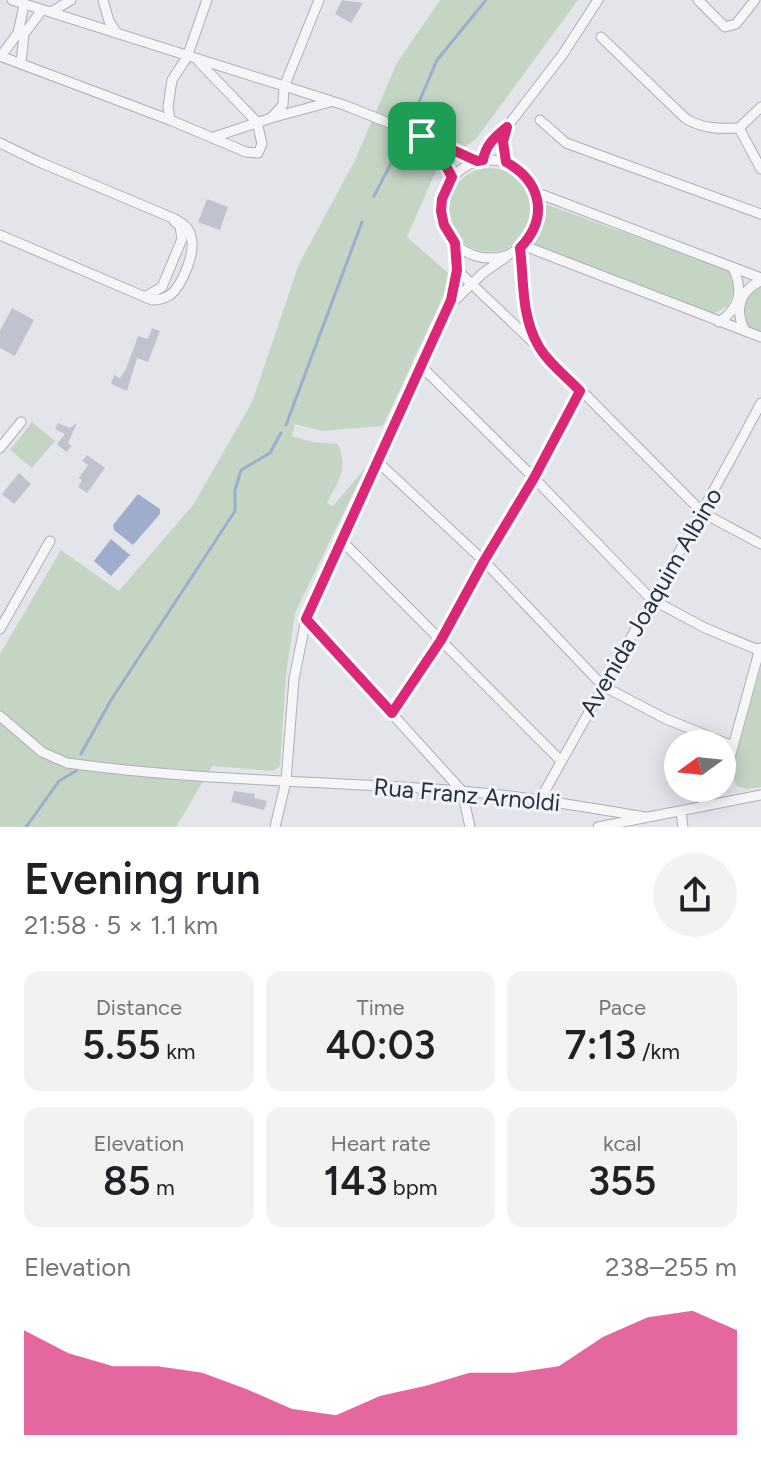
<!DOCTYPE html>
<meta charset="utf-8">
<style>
:root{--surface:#fff;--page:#f2f2f2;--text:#202124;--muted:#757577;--accent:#db2777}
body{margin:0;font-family:Figtree,sans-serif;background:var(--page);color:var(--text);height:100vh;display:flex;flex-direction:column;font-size:30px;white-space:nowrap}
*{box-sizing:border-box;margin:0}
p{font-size:26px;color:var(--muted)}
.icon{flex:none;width:44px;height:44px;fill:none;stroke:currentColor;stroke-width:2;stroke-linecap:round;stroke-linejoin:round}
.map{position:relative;height:827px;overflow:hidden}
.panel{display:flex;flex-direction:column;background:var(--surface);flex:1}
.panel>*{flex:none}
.needle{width:52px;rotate:255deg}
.controls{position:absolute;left:664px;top:730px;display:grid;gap:16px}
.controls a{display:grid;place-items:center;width:72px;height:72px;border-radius:50%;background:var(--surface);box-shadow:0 4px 20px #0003;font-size:40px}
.pin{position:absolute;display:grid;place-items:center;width:68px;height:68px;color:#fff;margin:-34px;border-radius:16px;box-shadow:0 4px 12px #0006}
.round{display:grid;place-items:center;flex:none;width:84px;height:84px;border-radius:42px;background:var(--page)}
.head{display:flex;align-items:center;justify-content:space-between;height:136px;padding:0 24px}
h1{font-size:44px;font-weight:600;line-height:60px}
.figures{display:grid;grid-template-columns:repeat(3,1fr);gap:12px;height:136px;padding:8px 24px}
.figures div{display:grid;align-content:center;border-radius:16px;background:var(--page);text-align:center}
.figures b{font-size:40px;font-weight:600}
.figures small{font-size:22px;font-weight:400}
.figures p{font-size:22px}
.chart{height:224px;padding:16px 24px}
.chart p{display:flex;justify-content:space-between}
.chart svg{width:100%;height:144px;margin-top:8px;fill:var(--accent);opacity:.7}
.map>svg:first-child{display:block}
</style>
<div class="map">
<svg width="761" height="827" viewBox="0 0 761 827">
<rect width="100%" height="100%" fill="#e3e5eb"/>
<!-- green -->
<g fill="#c5d5c4">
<path d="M440 0H578L476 139 438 166 407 237 448 273 447 288 383 426 321 431 295 424 292 436 313 442 338 444C349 470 338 480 327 503L333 506 366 467 295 613 286 674 280 766 273 771 212 766 176 827H0V654L61 550 119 591 193 505 252 402 299 264 354 162 397 63Z"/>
<circle cx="490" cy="210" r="42"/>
<path d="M545 204 728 270 736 285 728 306 713 314 531 246C541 232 545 221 545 204Z"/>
<path d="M761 286V333L749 329 742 314 750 292Z"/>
<path d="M32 422 55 441 32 468 10 450Z"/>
<path d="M761 666V787L747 789 737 786 731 774Z"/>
</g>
<!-- water -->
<g fill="#9eadcb">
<path d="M138 494 160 509V514L133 545 114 530 113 525Z"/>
<path d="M111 539 130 555 111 576 94 561Z"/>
</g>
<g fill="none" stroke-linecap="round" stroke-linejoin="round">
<!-- stream -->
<g stroke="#9eadcb" stroke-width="3">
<path d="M374 196 401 144 437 60 486 0"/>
<path d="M286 425 362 222"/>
<path d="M81 754 111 700 235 511V490L241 470 270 453 281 433"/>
<path d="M26 827 59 781 76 771"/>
</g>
</g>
<!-- building -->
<g fill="#c0c3ce">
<path d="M342 0 363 3 351 23 335 14Z"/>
<path d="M207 199 228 207 220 230 198 222Z"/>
<path d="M12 308 34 320 15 356 0 348V331Z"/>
<path d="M152 328 160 331 148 362 137 358 127 391 111 384 114 375 120 378 126 369 138 336 148 339Z"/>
<path d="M58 423 70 428 77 423 68 443 72 446 66 452 57 444 65 434 55 429Z"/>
<path d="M87 455 105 468 87 493 78 487 82 480 79 478 88 465 82 461Z"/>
<path d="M19 473 31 484 14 504 2 494Z"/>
<path d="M234 791 255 794 254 798 267 801 264 810 231 802Z"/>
</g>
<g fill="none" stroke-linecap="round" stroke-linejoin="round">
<defs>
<g id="minor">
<path d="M12 0 344 105 422 136 477 161"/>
<path d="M103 0 109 21 116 32"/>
<path d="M698 0 725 27 736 24 755 0"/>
<path d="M51 12 71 0"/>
<path d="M601 37 685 118C702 129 719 129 739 128L761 107"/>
<path d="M0 56 170 120 246 152 258 153 262 144 257 122 199 62"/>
<path d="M1 56 18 33 24 5"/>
<path d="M21 63 24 34 42 10"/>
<path d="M271 118 283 105 284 87 319 0"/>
<path d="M170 120 168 106 172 80 187 57 207 0"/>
<path d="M540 120 566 143 761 214"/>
<path d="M739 128 761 169"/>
<path d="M214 137 271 118 330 102"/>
<path d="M425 138 441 157 452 177"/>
<path d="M0 143 37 161 175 219C183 224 189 227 191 237 196 252 182 286 170 295 164 299 159 300 152 300L0 235"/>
<path d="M483 160 491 140 507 127 563 54 598 0"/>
<circle cx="490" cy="209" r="49"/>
<path d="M506 162 503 142 507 127"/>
<path d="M535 192 761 278"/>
<path d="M522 245 761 337"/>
<path d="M520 248 522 294 537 344"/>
<path d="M457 270 538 347 703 513 761 544"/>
<path d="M145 297 162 287 182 239 180 226 174 221"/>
<path d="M454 301 483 273 506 257"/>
<path d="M719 322C739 309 744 290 733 268"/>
<path d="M745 331C734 310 740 290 761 281"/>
<path d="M422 367 534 478 651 599 705 628 761 651"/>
<path d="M0 448 21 422"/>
<path d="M379 463 484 561 603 686 666 719 733 746"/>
<path d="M343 542 561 761"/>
<path d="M306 619 462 791 470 827"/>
<path d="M0 629 50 541"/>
<path d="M392 713C461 611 522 500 580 391"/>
<path d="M0 716 42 752 67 763C198 781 329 781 460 791 523 796 585 807 646 817"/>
<path d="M722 787 760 648"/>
<path d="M540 800C613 667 690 537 761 403"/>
<path d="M681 812 683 827"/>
<path d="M275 827 286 781 294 679 306 619 451 300 457 270 455 243"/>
<path d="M598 827 761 795"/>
</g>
</defs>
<!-- minor casing -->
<use href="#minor" stroke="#acafb9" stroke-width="11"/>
<!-- minor -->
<use href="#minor" stroke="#f6f6f9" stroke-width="9"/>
</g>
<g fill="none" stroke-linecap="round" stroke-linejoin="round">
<defs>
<path id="route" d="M507 127 503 142 506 162C542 182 549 218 520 248 524 281 521 315 538 345 547 362 567 377 580 391L534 478 484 561 441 640 392 713 306 619 451 300 457 270 455 243 444 225 441 211 442 199 452 177 441 157 422 136 477 161 483 160C486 144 495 137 507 127Z"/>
</defs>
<!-- route casing -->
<use href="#route" stroke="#fff" stroke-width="16"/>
<!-- route -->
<use href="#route" stroke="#db2777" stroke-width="10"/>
</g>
<g text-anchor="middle" stroke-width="6" stroke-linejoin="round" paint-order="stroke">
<!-- street labels -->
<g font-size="24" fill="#2a3043" stroke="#f2f4f8">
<text transform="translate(651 602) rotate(-60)" y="8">Avenida Joaquim Albino</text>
<text transform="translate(467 795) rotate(5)" y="8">Rua Franz Arnoldi</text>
</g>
</g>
</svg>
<div class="controls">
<a><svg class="needle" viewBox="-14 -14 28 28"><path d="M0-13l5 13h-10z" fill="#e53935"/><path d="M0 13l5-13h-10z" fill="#757577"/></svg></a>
</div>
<div class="pin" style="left:422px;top:136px;background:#1e9e55"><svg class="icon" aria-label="arrive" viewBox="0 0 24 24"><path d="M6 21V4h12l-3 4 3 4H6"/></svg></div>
</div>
<section class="panel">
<div class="head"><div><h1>Evening run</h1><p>21:58 · 5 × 1.1 km</p></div><a class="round"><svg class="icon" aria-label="share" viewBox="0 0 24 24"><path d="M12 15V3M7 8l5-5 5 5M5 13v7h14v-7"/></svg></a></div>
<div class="figures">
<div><p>Distance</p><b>5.55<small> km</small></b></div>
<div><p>Time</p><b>40:03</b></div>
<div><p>Pace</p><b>7:13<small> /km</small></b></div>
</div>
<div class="figures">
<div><p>Elevation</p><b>85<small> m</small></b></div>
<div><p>Heart rate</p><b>143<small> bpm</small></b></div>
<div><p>kcal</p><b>355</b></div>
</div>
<div class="chart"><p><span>Elevation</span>238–255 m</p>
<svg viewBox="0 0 160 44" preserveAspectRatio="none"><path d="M0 44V12L10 19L20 23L30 23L40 25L50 30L60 36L70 38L80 32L90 29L100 25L110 25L120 23L130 14L140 8L150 6L160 12V44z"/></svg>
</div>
</section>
